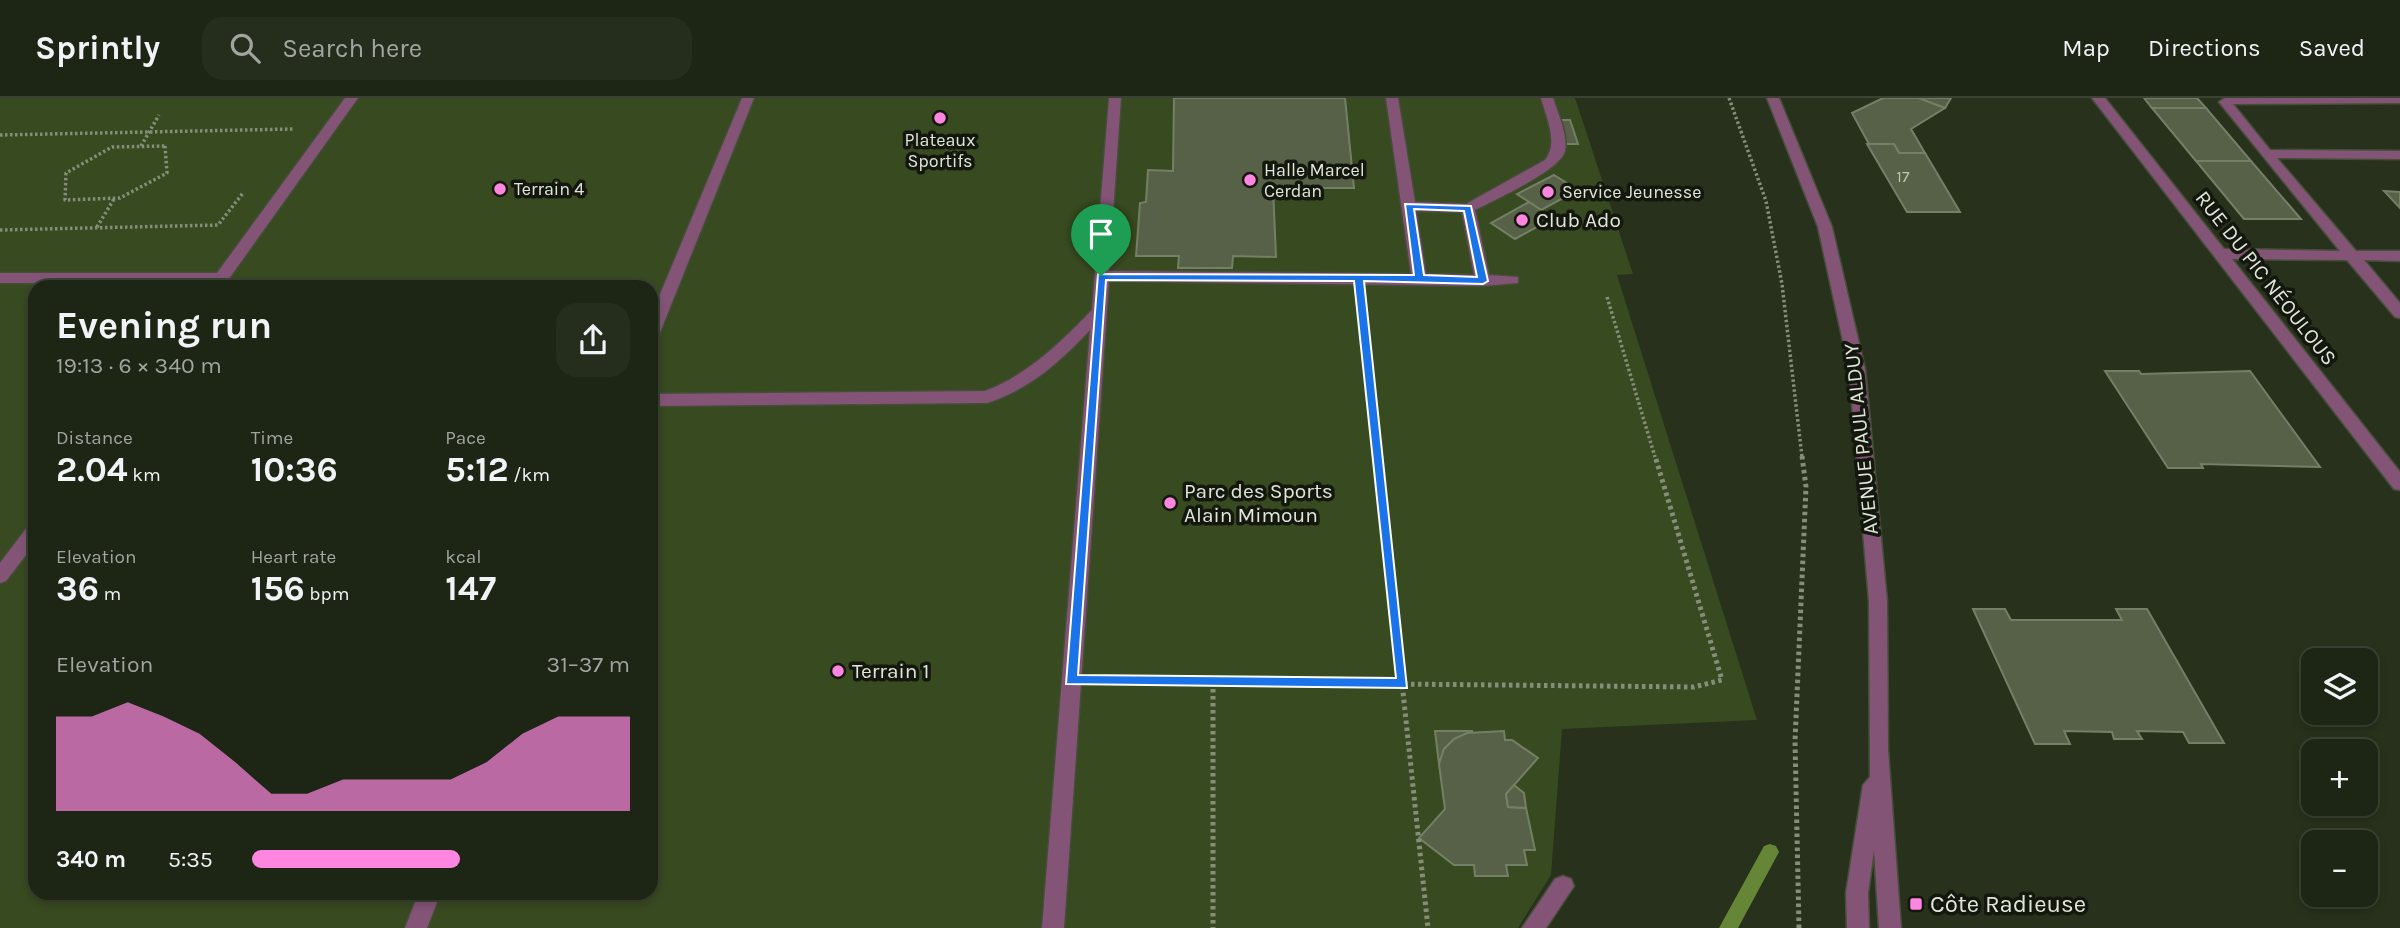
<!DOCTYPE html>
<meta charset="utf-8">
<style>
:root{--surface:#1d2514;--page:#252d1d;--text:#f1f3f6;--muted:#a0a5a0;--line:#3b4234;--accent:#fe86e0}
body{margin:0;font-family:Karla,sans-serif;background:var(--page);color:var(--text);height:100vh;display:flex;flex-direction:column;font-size:26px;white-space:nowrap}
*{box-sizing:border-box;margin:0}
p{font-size:23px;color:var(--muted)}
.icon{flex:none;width:38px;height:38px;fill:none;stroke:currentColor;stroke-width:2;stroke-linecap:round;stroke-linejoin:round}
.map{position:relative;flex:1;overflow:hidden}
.drawer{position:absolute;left:28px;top:182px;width:630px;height:620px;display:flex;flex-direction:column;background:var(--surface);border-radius:21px;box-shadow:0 4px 10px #0003,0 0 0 2px var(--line)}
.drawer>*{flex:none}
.controls{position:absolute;left:2301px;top:550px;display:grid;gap:14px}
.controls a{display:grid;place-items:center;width:77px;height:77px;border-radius:14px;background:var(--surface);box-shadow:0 4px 10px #0003,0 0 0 2px var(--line);font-size:35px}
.pin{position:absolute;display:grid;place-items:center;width:60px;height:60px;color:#fff;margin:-72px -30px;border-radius:50% 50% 50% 0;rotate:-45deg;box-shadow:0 0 7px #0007}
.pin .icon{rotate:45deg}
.round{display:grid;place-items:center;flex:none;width:74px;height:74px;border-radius:21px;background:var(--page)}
.overview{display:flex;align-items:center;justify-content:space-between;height:119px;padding:0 28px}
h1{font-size:38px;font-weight:700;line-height:52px}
.stats{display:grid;grid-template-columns:repeat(3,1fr);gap:10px;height:119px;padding:7px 28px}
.stats div{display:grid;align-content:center}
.stats b{font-size:35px;font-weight:700}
.stats small{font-size:19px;font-weight:400}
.stats p{font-size:19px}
.chart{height:196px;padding:14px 28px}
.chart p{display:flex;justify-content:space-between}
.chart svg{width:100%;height:126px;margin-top:7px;fill:var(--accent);opacity:.7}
ul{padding:0 28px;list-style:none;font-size:23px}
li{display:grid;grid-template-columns:112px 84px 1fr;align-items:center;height:52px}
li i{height:18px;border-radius:9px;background:var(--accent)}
header{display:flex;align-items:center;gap:42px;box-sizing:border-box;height:98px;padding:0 35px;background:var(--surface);border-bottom:2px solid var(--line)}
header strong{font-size:33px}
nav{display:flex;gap:38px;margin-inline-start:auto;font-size:24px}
.search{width:490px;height:63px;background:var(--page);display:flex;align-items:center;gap:18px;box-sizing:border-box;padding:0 24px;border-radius:21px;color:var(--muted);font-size:26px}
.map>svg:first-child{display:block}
</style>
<header>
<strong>Sprintly</strong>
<div class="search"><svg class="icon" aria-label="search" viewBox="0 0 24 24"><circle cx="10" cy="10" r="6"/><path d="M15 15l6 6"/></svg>Search here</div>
<nav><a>Map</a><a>Directions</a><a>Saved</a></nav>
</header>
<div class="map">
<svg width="2400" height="830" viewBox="0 0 2400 830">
<rect width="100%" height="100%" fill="#27311b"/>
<!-- green -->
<path fill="#384a20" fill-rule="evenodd" d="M0 0H1575L1633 176 1617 177 1757 622 1562 631 1551 777 1518 830H0ZM35 189H651V794H35Z"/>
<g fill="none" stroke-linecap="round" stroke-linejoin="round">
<!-- stream -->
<path fill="#658637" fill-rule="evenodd" d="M1770 746 1776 748 1779 754 1738 830H1719L1764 748Z"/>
</g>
<!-- building -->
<g fill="#566148" stroke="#748066" stroke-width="2">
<path d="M1174 0H1345L1354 90H1273L1276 159 1233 158 1232 170H1178L1179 158H1136L1140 105 1146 104 1148 72 1173 73Z"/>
<path d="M1883 0H1919L1945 10 1911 31 1925 55H1899L1894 46H1869L1852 15Z"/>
<path d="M1919 0H1951L1945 10Z"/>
<path d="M2144 0H2197L2206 10H2152Z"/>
<path d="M2152 10H2206L2251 63H2196Z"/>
<path d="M1559 22H1570L1578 46H1566Z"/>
<path d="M1867 46H1894L1899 55H1925L1960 114H1907Z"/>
<path d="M2196 63H2251L2301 121H2244Z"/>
<path d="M1554 77 1578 92 1541 112 1517 96Z"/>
<path d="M2384 93 2400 94V110L2387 96Z"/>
<path d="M1529 104 1553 120 1515 141 1491 125Z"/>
<path d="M2105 273H2139L2141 276 2250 273 2320 369 2201 366 2203 370H2168Z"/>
<path d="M1973 511H2005L2011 522H2122L2116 511H2147L2224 645H2189L2183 634 2137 633 2142 641H2114L2112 634 2064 633 2070 646H2035Z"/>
<path d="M1435 633H1473L1454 641 1444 651 1439 666Z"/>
<path d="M1504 633 1505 642H1512L1538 660 1506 696 1508 709 1526 710 1535 752H1524L1527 767H1506L1508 778H1475L1474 767H1454L1419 740 1445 711 1439 666 1444 651 1454 641 1467 635Z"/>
<path d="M1514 687 1524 695 1526 710 1508 709 1506 696Z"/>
</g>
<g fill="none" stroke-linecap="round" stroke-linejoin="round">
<defs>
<g id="minor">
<path d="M345 0H358L223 189H208L210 185H0V175H217Z"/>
<path d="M742 0H754L659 237 651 242V218Z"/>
<path d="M1109 0H1121L1109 173 1411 176 1386 0H1398L1415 104 1466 106 1545 62C1559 45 1546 19 1541 0H1553C1558 16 1568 36 1565 53 1561 72 1494 102 1475 112L1489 177 1518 179V185L1483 188 1109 183 1064 830H1042L1090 232C1061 263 1029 292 987 305L651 308V296L985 293C1029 276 1060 245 1092 212ZM1416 113 1462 114 1474 177 1426 176Z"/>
<path d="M1767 0H1779L1832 129 1865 271 1887 503 1888 652 1901 830H1879L1874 752 1868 795 1869 830H1847L1846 795 1863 687 1870 679 1869 503 1849 271 1818 129Z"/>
<path d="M2092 0H2105L2224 151 2340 153 2219 4 2225 0H2400V5L2233 6 2270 52 2400 53V61L2277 60 2356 153H2400V163L2364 162 2400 205V220L2395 219 2347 162 2232 161 2400 374V392L2394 391Z"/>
<path d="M35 425V445L6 483 0 485V465L29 427Z"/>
<path d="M1563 778 1571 781 1574 788 1546 830H1522L1555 781Z"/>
<path d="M419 794H441L427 830H405Z"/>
</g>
</defs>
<!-- minor casing -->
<use href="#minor" stroke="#444e39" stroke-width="3"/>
<!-- path-far1 -->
<g stroke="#858d7b" stroke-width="3.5" stroke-dasharray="2.5 2.5" stroke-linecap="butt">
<path d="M1729 0 1766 103 1782 186 1802 359"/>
<path d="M0 37 293 31"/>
<path d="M141 48 159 17"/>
<path d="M165 48 167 75 120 100 65 102 66 75 112 49Z"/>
<path d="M97 129 114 101"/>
<path d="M0 132 218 127 243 95"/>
<path d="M1607 199 1655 359"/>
<path d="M1362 208 1378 359"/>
</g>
<!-- path -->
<g stroke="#858d7b" stroke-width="5" stroke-dasharray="3.5 3.5" stroke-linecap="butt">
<path d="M1378 358 1428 830"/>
<path d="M1103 583 1694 589 1722 582 1655 358"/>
<path d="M1213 584V830"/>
<path d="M1799 830 1795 643 1806 389 1802 358"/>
</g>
<!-- minor -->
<use href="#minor" fill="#835476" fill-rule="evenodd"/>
</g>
<!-- route -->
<path fill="#1a73e8" stroke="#fff" stroke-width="2" fill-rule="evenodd" d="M1405 106 1471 108 1488 183 1483 186 1364 183 1407 590 1066 586 1098 176 1414 177ZM1414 111 1464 113 1477 179 1424 177ZM1106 182 1354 183 1396 580 1078 577Z"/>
<!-- markers -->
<g fill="#fe86e0" stroke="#13170d" stroke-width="2.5">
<circle cx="940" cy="20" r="7"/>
<circle cx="1250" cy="82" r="7"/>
<circle cx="500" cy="91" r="7"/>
<circle cx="1548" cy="94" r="7"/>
<circle cx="1522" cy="122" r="7"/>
<circle cx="1170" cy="405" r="7"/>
<circle cx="838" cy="573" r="7"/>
<rect x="1909" y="799" width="14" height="14" rx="3.5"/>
</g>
<g text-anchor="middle" stroke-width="7" stroke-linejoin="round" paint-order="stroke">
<!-- far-number labels -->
<g font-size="16" fill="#bdc5b4">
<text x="1903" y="84">17</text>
</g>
<!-- far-poi labels -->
<g font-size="18" fill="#dfe6d8" stroke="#13170d" text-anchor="start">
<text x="940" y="48" text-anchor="middle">Plateaux<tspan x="940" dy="21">Sportifs</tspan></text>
<text x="1264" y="78">Halle Marcel<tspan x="1264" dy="21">Cerdan</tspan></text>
<text x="514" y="97">Terrain 4</text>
<text x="1562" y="100">Service Jeunesse</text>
</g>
<!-- poi labels -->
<g font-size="21" fill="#dfe6d8" stroke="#13170d" text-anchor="start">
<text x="1536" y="129">Club Ado</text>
<text x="1184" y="400">Parc des Sports<tspan x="1184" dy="24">Alain Mimoun</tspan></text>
<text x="852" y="580">Terrain 1</text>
</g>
<!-- street labels -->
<g font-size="21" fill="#dfe6d8" stroke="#13170d">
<text transform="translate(2266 180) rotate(52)" y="7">RUE DU PIC NÉOULOUS</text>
<text transform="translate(1861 341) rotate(-96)" y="7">AVENUE PAUL ALDUY</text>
</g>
<!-- near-poi labels -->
<g font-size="24" fill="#dfe6d8" stroke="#13170d" text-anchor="start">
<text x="1930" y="814">Côte Radieuse</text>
</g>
</g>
</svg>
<div class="controls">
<a><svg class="icon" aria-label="layers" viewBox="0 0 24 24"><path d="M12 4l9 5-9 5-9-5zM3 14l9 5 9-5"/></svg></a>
<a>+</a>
<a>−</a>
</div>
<div class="pin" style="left:1101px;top:178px;background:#1e9e55"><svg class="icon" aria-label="arrive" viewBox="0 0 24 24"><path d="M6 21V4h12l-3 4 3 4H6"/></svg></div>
<section class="drawer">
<div class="overview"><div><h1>Evening run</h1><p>19:13 · 6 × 340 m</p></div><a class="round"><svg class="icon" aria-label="share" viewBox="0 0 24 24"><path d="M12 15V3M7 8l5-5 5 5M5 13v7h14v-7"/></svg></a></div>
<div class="stats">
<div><p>Distance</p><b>2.04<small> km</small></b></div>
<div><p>Time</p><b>10:36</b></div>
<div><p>Pace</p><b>5:12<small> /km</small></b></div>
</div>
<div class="stats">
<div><p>Elevation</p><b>36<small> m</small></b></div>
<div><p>Heart rate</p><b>156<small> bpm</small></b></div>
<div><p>kcal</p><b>147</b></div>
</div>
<div class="chart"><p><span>Elevation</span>31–37 m</p>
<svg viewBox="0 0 160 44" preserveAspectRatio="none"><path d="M0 44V11L10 11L20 6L30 11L40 17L50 27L60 38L70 38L80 33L90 33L100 33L110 33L120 27L130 17L140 11L150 11L160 11V44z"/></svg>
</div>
<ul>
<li><b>340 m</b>5:35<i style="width:55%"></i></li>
</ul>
</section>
</div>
